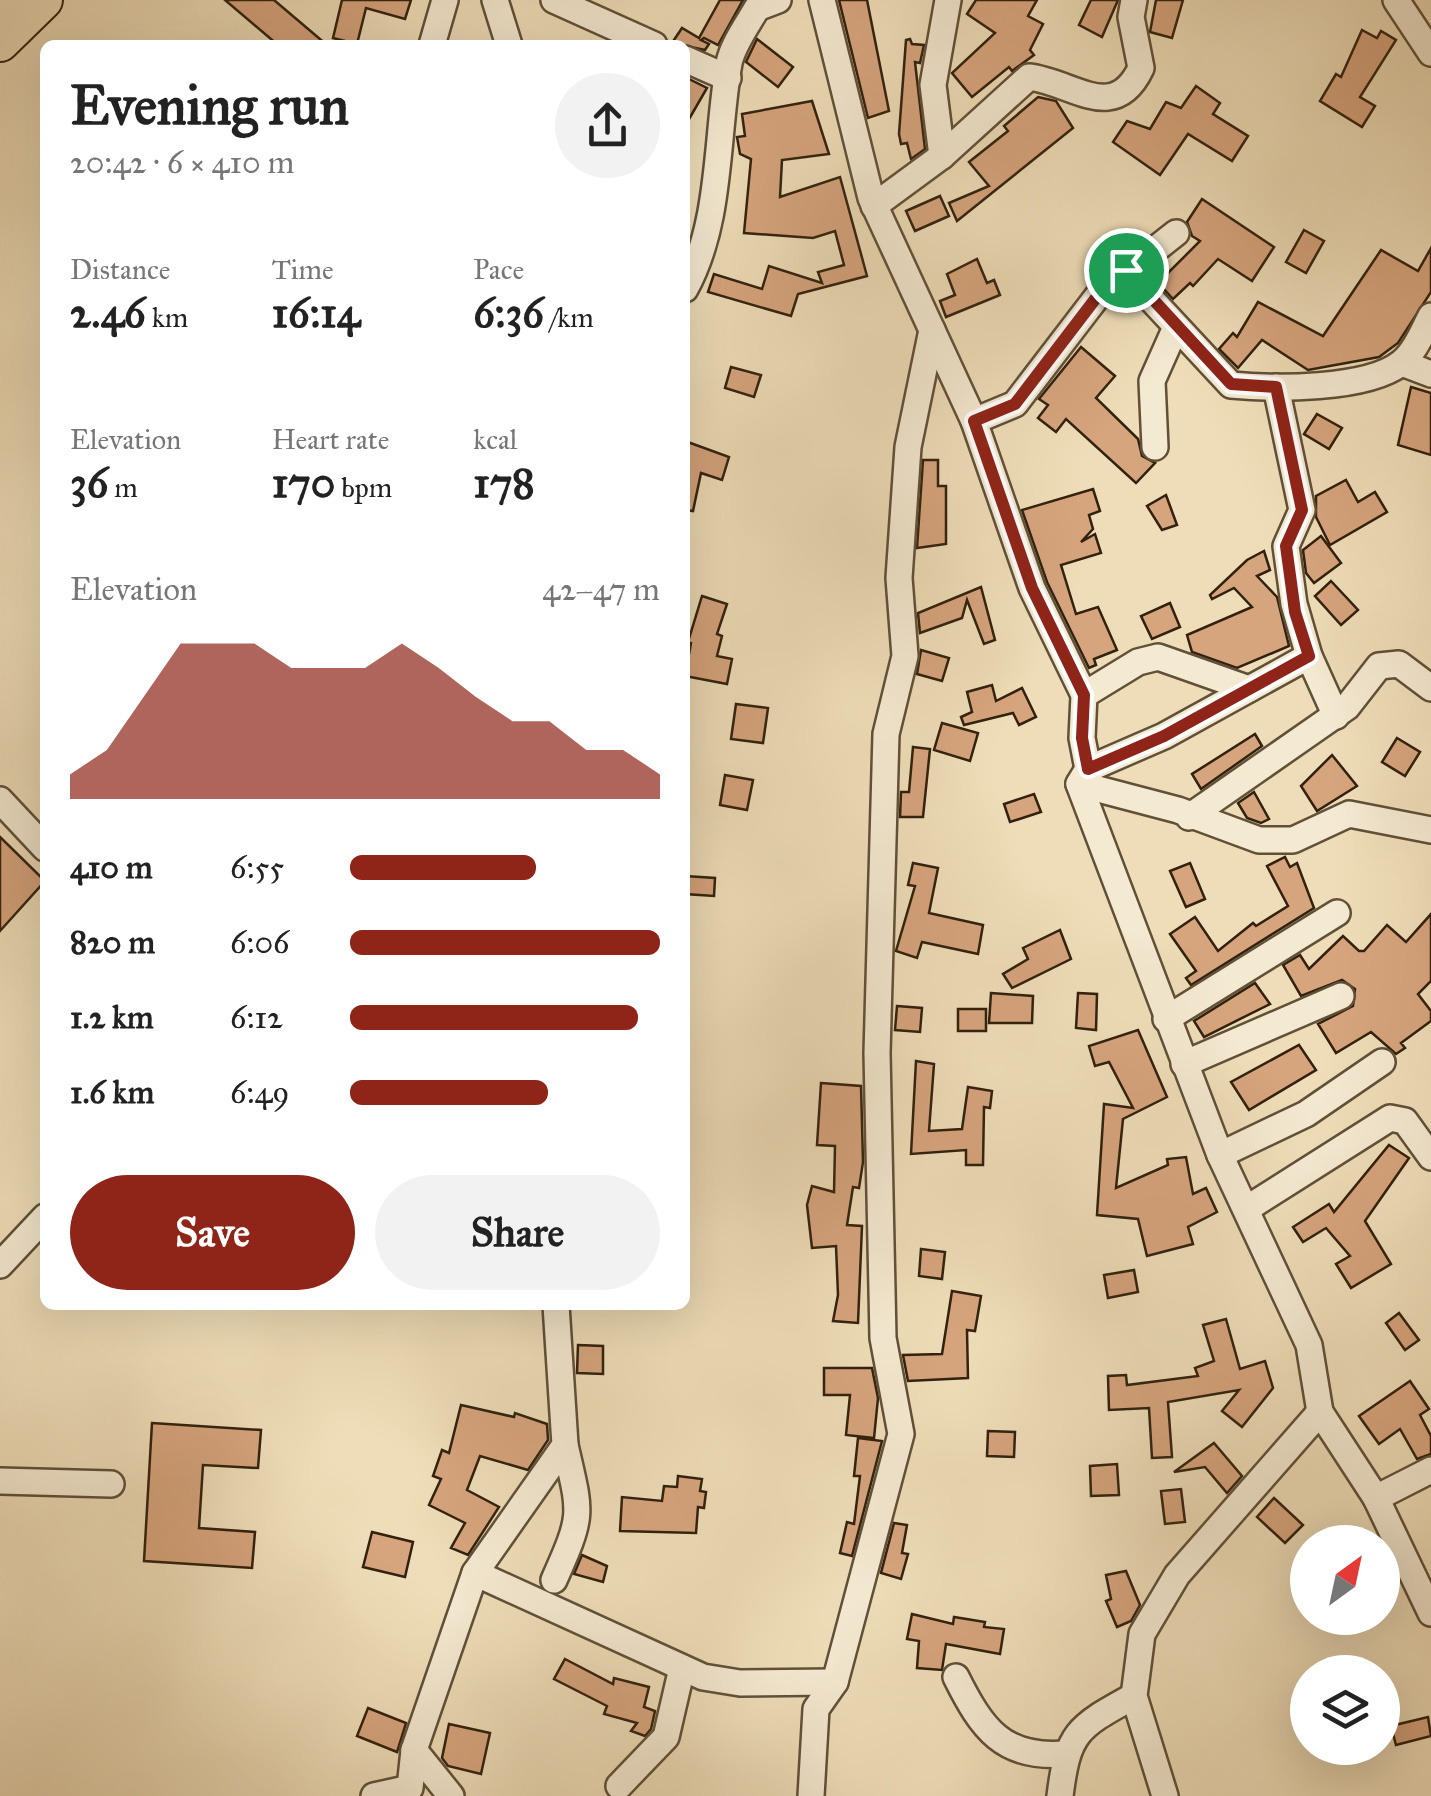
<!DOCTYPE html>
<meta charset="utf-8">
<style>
:root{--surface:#fff;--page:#f2f2f2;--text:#222;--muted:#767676;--accent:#8f2418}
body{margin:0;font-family:"IM FELL Great Primer",serif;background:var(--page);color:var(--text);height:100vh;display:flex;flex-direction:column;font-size:38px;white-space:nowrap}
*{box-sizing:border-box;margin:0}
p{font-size:32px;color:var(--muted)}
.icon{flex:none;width:55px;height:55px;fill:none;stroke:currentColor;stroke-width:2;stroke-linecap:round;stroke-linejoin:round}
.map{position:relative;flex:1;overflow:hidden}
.details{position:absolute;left:40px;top:40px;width:650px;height:1270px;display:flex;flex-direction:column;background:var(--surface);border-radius:15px;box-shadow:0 10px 40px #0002}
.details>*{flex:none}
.needle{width:65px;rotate:33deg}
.fabs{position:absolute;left:1290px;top:1525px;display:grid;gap:20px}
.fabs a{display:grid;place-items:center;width:110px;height:110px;border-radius:50%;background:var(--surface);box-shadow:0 10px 40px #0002;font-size:50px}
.pin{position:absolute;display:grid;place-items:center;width:85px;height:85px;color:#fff;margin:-42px;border:5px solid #fff;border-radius:50%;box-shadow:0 2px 10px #0007}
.round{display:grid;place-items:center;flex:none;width:105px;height:105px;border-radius:52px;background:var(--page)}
.summary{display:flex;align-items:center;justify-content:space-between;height:170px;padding:0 30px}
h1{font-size:55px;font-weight:700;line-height:75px}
.figures{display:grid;grid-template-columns:repeat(3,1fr);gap:15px;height:170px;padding:10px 30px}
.figures div{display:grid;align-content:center}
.figures b{font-size:42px;font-weight:700}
.figures small{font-size:28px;font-weight:400}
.figures p{font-size:28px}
.chart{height:280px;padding:20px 30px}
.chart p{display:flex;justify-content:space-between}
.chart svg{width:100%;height:180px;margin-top:10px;fill:var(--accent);opacity:.7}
.primary-button{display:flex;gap:20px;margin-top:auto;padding:20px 30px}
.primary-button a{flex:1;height:115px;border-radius:60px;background:var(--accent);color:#fff;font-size:40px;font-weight:700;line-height:115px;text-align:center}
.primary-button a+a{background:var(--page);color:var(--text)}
ul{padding:0 30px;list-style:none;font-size:32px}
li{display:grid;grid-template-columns:160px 120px 1fr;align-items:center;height:75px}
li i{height:25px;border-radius:12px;background:var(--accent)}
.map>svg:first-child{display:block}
</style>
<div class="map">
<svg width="1431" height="1796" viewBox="0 0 1431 1796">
<rect width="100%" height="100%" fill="#eeddb8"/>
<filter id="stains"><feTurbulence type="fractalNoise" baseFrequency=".002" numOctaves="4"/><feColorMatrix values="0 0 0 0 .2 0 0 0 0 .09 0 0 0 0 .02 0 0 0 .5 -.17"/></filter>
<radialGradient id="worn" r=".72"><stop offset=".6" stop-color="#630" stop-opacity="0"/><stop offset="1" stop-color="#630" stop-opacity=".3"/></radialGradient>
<!-- building -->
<g fill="#d6a47d" stroke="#31210e" stroke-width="2.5">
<path d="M225 0H274L327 45H278Z"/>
<path d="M342 0H411L405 19 366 8 357 44 333 38Z"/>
<path d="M720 0H743L718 45 704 38 701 40 709 44 705 50 672 43 682 28 699 38Z"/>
<path d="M839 0H867L889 111 868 118Z"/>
<path d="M976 0H1037L1028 16 1043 24 1030 50 1034 55 1012 71 1009 67 972 97 952 73 995 33 967 14Z"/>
<path d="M1091 0H1118L1102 37 1079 25Z"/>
<path d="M1156 0H1183L1172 38 1150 32Z"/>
<path d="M1362 30 1377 38 1381 31 1396 40 1360 97 1375 106 1362 127 1320 101 1336 74 1341 77Z"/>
<path d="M757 39 793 67 778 87 746 62Z"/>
<path d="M910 39 912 44 924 45 920 63 915 62 925 149 911 159 907 143 901 144 899 134 906 40Z"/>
<path d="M685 77 707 88 685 126Z"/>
<path d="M1196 86 1220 103 1213 114 1248 136 1232 161 1188 134 1160 175 1113 142 1127 121 1150 129 1166 102 1181 108Z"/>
<path d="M1038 97 1056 101 1073 128 957 221 949 203 989 186 969 162 1008 131 1004 126Z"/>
<path d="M812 101 829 154 782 160 780 197 840 177 867 276 798 294 791 316 708 292 714 274 762 289 769 266 822 283 818 272 844 265 835 231 813 238 744 233 751 159 740 154 737 137 745 136 742 114Z"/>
<path d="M940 196 949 216 915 231 906 211Z"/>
<path d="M1202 199 1274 247 1252 281 1218 259 1193 286 1190 283 1173 299 1150 274 1154 271 1162 279 1200 241 1192 236 1187 222Z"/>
<path d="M1304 230 1324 241 1306 273 1286 262Z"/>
<path d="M1431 248V292L1398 343 1379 357 1308 370 1262 340 1238 368 1219 349 1233 333 1237 337 1258 302 1323 336 1381 250 1418 271Z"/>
<path d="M977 259 987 283 994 280 1000 295 946 317 940 301 955 295 947 274Z"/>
<path d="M1081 347 1115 376 1096 398 1138 439 1142 456 1155 463 1136 483 1066 419 1056 432 1038 418 1048 405 1039 399Z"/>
<path d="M731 367 761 375 754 397 725 388Z"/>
<path d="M1411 387 1431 393V455L1398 445Z"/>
<path d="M1317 414 1342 428 1329 449 1304 434Z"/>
<path d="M685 441 729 457 722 480 701 473 693 511 685 510Z"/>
<path d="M923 460H938V486H946V544L917 548Z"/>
<path d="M1346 480 1358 502 1375 492 1387 512 1330 545 1316 517V496Z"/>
<path d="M1093 489 1100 511 1089 515 1093 529 1081 542 1095 534 1101 553 1061 565 1076 614 1098 607 1117 650 1094 659 1096 665 1089 668 1047 582 1022 510Z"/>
<path d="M1166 495 1177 525 1162 530 1147 506Z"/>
<path d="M1321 536 1341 563 1314 583 1306 573 1303 550Z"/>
<path d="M1264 551 1270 570 1257 576 1277 597 1289 646 1237 668 1192 652 1187 635 1252 607 1234 588 1212 599 1210 595 1247 560Z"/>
<path d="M1331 581 1358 610 1341 625 1315 596Z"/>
<path d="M981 587 995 640 984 644 967 600 962 618 920 633 918 613Z"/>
<path d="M702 596 727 604 717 634 722 636 717 656 732 659 727 684 685 676 691 643 688 642Z"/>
<path d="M1170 603 1180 627 1152 639 1141 616Z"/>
<path d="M921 650 949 658 942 681 917 674Z"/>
<path d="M992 685 996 701 1022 688 1036 717 1019 725 1013 713 964 725 961 717 972 712 967 692Z"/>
<path d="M736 704 768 708 763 743 731 739Z"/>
<path d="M942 723 978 733 970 761 934 750Z"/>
<path d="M1255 734 1262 746 1201 789 1192 774Z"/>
<path d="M1397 738 1420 752 1405 776 1382 762Z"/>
<path d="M913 747 930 749 923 817H900L901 792H909Z"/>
<path d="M1332 755 1357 786 1317 811 1301 786Z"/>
<path d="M725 775 753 780 747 810 720 805Z"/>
<path d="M1254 792 1269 819 1261 823 1247 818 1238 803Z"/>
<path d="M1034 794 1041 812 1010 822 1004 804Z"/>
<path d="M0 837 45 881 0 931Z"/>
<path d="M1285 857 1290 867 1297 863 1314 908 1191 985 1186 978 1196 971 1170 934 1195 917 1218 951 1253 923 1256 926 1288 906 1267 866Z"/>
<path d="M913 863 938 868 929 913 983 925 978 954 922 942 917 958 896 951 915 886 908 885Z"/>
<path d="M1190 863 1205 899 1186 907 1170 871Z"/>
<path d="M685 876 715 878 714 896 685 894Z"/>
<path d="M1431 914V981L1418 994 1431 1011V1021L1401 1043 1405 1048 1396 1054 1371 1032 1336 1053 1318 1024 1353 1006 1355 989 1342 980 1301 996 1283 965 1300 955 1309 969 1343 936 1359 951H1364L1387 925 1406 942Z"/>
<path d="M1060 930 1071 959 1012 988 1003 974 1028 959 1023 948Z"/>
<path d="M1255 983 1270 1004 1204 1037 1194 1021Z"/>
<path d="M991 993 1033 996 1032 1023H989Z"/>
<path d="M1078 993 1097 994 1096 1030 1076 1028Z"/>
<path d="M897 1006 922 1008 920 1032 895 1030Z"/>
<rect x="958" y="1009" width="28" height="22"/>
<path d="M1138 1030 1167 1097 1123 1119 1116 1188 1168 1165 1167 1159 1186 1157 1193 1194 1206 1188 1217 1212 1188 1227 1193 1244 1147 1256 1138 1219 1097 1215 1104 1104 1133 1108 1109 1062 1095 1066 1089 1046Z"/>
<path d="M1299 1045 1316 1070 1249 1110 1231 1082Z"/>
<path d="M916 1061 934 1064 929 1131 962 1129 968 1087 992 1091 990 1108 984 1107 983 1165H966V1150L911 1154Z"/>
<path d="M821 1083 861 1086 863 1162 859 1188 853 1187 847 1225 862 1226 858 1323 833 1321 838 1295 836 1246 812 1248 807 1205 812 1186 834 1192 835 1146 817 1145Z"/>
<path d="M1389 1145 1409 1158 1365 1221 1391 1264 1351 1288 1336 1264 1350 1256 1326 1228 1303 1242 1293 1227 1329 1204 1334 1212Z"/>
<path d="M921 1249 945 1252 942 1279 919 1276Z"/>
<path d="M1134 1270 1138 1292 1108 1298 1104 1275Z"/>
<path d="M952 1291 981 1296 975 1331 967 1330 968 1378 908 1381 903 1355 942 1354Z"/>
<path d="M1399 1313 1419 1340 1405 1350 1386 1323Z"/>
<path d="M1226 1319 1240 1369 1265 1361 1273 1388 1242 1427 1222 1411 1239 1390 1168 1402 1172 1457 1152 1458 1149 1408 1109 1410 1108 1376 1126 1375 1127 1385 1198 1376 1195 1368 1214 1361 1203 1325Z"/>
<path d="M578 1345 603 1346V1374L577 1373Z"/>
<path d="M824 1368H872L878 1398 874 1438 846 1435 850 1395H824Z"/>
<path d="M1410 1381 1429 1409 1420 1415 1431 1436V1454L1417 1459 1400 1429 1379 1444 1359 1416Z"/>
<path d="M461 1405 514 1417 515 1413 547 1424 548 1440 528 1470 480 1456 467 1490 499 1507 468 1555 451 1548 465 1523 429 1505 441 1479 433 1476 442 1450 449 1453Z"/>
<path d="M152 1423 261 1430 258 1468 203 1465 199 1528 255 1532 252 1568 144 1561Z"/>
<path d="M988 1431 1015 1432 1014 1457 987 1456Z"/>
<path d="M858 1438 882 1441 852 1556 840 1553 847 1522 854 1524 860 1476H854Z"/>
<path d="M1214 1443 1242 1476 1227 1493 1205 1467 1174 1472Z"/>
<path d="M1117 1464 1119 1495 1091 1496 1090 1466Z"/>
<path d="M678 1476 702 1479 700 1491 706 1492 704 1508 698 1507 696 1533 620 1531 622 1497 662 1501 664 1486 677 1487Z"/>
<path d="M1181 1489 1185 1522 1165 1524 1161 1491Z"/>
<path d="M1274 1498 1303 1525 1285 1543 1257 1517Z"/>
<path d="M894 1523 907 1525 902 1553 908 1554 901 1579 881 1573Z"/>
<path d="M372 1532 413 1542 405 1577 363 1567Z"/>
<path d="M582 1555 607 1566 603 1582 574 1574Z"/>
<path d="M1126 1571 1140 1605 1131 1621 1117 1627 1106 1601 1111 1599 1106 1575Z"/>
<path d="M912 1614 953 1624 954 1617 985 1622 984 1627 1004 1629 1000 1654 946 1644 942 1670 917 1668 919 1641 907 1639Z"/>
<path d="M565 1659 613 1684 614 1678 649 1687 644 1707 655 1711 651 1729 645 1736 631 1731 637 1723 604 1714 607 1706 554 1679Z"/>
<path d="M368 1708 406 1723 397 1752 357 1736Z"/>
<path d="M1428 1717 1431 1736 1396 1745 1391 1726Z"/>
<path d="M449 1724 490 1733 481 1774 448 1766 442 1758Z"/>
</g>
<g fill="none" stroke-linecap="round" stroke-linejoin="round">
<defs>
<g id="minor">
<path d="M495 0 509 45"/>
<path d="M554 0 654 45"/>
<path d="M822 0 871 198 974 421 1032 588 1084 695 1082 738 1088 769 1079 784 1220 1155 1309 1345 1320 1412 1376 1498 1431 1613"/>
<path d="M1396 0 1431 53"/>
<path d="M432 45 445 0"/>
<path d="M685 59 728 78"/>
<path d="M942 156 933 85 948 0"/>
<path d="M874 206 942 156 1029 77C1073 82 1114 125 1141 68L1131 17 1134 0"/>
<path d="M1125 271 1231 385C1273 389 1367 390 1401 363 1415 352 1423 331 1431 316"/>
<path d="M685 289C722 222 716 136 729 63 733 44 748 24 757 8L778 0"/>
<path d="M1402 363 1431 374"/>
<path d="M1276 387 1302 510 1286 546 1294 604 1309 656 1336 716"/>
<path d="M974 421 1015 404 1100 293 1176 233"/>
<path d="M1155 447 1152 381 1176 327"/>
<path d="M1084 695 1138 662 1158 657 1249 689"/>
<path d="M1088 769 1164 736 1309 656"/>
<path d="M1079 784 1178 810 1259 840H1293L1349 814 1431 830"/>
<path d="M0 800 45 848"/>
<path d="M1189 817 1347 707 1379 666 1399 664 1431 688"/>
<path d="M1166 1019 1337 913"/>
<path d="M1184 1064 1341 996"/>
<path d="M1220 1155 1306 1114 1382 1062"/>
<path d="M1248 1208 1390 1118 1405 1121 1431 1157"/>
<path d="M0 1265 45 1217"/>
<path d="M0 1481 111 1484"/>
<path d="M1376 1498 1431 1470"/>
<path d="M475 1573 703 1677 740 1683 835 1682"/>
<path d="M554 1580C584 1513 581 1515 565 1445"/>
<path d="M956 1677C982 1729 1003 1759 1065 1754"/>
<path d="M619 1786 666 1737 682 1668"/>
<path d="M374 1796 410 1788 414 1750"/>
<path d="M451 1796 414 1750 475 1573 565 1445 556 1305"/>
<path d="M811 1796 816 1709 835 1682 901 1434 883 1338 877 1053 886 734 905 656 899 578 908 447 932 330"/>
<path d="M1060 1796C1068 1731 1078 1727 1134 1696"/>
<path d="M1165 1796 1134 1696 1142 1634 1177 1575 1320 1412"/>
</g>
<g id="highway">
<path d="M0 3 3 0"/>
<path d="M0 42 43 0"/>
</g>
</defs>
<!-- minor casing -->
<use href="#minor" stroke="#605038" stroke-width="30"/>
<!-- highway casing -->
<use href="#highway" stroke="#31210e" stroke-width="42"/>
<!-- minor -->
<use href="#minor" stroke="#f4e9d1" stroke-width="25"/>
<!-- highway -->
<use href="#highway" stroke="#eeddb8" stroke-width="38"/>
</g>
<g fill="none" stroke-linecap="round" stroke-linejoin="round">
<defs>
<path id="route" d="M1126 270 1231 384 1276 387 1302 510 1286 546 1295 612 1309 656 1164 736 1088 769 1082 738 1084 695 1032 588 974 421 1015 404 1096 298Z"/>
</defs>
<!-- route casing -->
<use href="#route" stroke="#fff" stroke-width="20"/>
<!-- route -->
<use href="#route" stroke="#8f2418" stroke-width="12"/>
</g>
<rect width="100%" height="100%" filter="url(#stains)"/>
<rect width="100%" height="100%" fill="url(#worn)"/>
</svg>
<div class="fabs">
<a><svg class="needle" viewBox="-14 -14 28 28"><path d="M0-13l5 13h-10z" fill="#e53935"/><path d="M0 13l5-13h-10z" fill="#767676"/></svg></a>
<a><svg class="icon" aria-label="layers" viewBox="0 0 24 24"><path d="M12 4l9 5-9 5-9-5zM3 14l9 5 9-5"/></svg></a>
</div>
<div class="pin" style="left:1126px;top:270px;background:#1e9e55"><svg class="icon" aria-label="arrive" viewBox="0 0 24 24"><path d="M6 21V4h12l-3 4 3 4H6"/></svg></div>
<section class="details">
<div class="summary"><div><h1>Evening run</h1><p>20:42 · 6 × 410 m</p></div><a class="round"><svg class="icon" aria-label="share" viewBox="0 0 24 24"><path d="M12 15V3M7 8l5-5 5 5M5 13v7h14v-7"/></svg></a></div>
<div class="figures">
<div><p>Distance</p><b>2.46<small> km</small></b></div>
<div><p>Time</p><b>16:14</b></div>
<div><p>Pace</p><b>6:36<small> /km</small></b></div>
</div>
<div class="figures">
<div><p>Elevation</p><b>36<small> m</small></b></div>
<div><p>Heart rate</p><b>170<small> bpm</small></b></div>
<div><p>kcal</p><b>178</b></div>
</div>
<div class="chart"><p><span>Elevation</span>42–47 m</p>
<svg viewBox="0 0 160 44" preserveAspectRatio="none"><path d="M0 44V38L10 32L20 19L30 6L40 6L50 6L60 12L70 12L80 12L90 6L100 12L110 19L120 25L130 25L140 32L150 32L160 38V44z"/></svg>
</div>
<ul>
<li><b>410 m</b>6:55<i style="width:60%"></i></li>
<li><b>820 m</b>6:06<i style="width:100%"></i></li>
<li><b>1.2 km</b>6:12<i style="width:93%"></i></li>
<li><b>1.6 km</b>6:49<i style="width:64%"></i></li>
</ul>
<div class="primary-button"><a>Save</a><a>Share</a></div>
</section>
</div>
